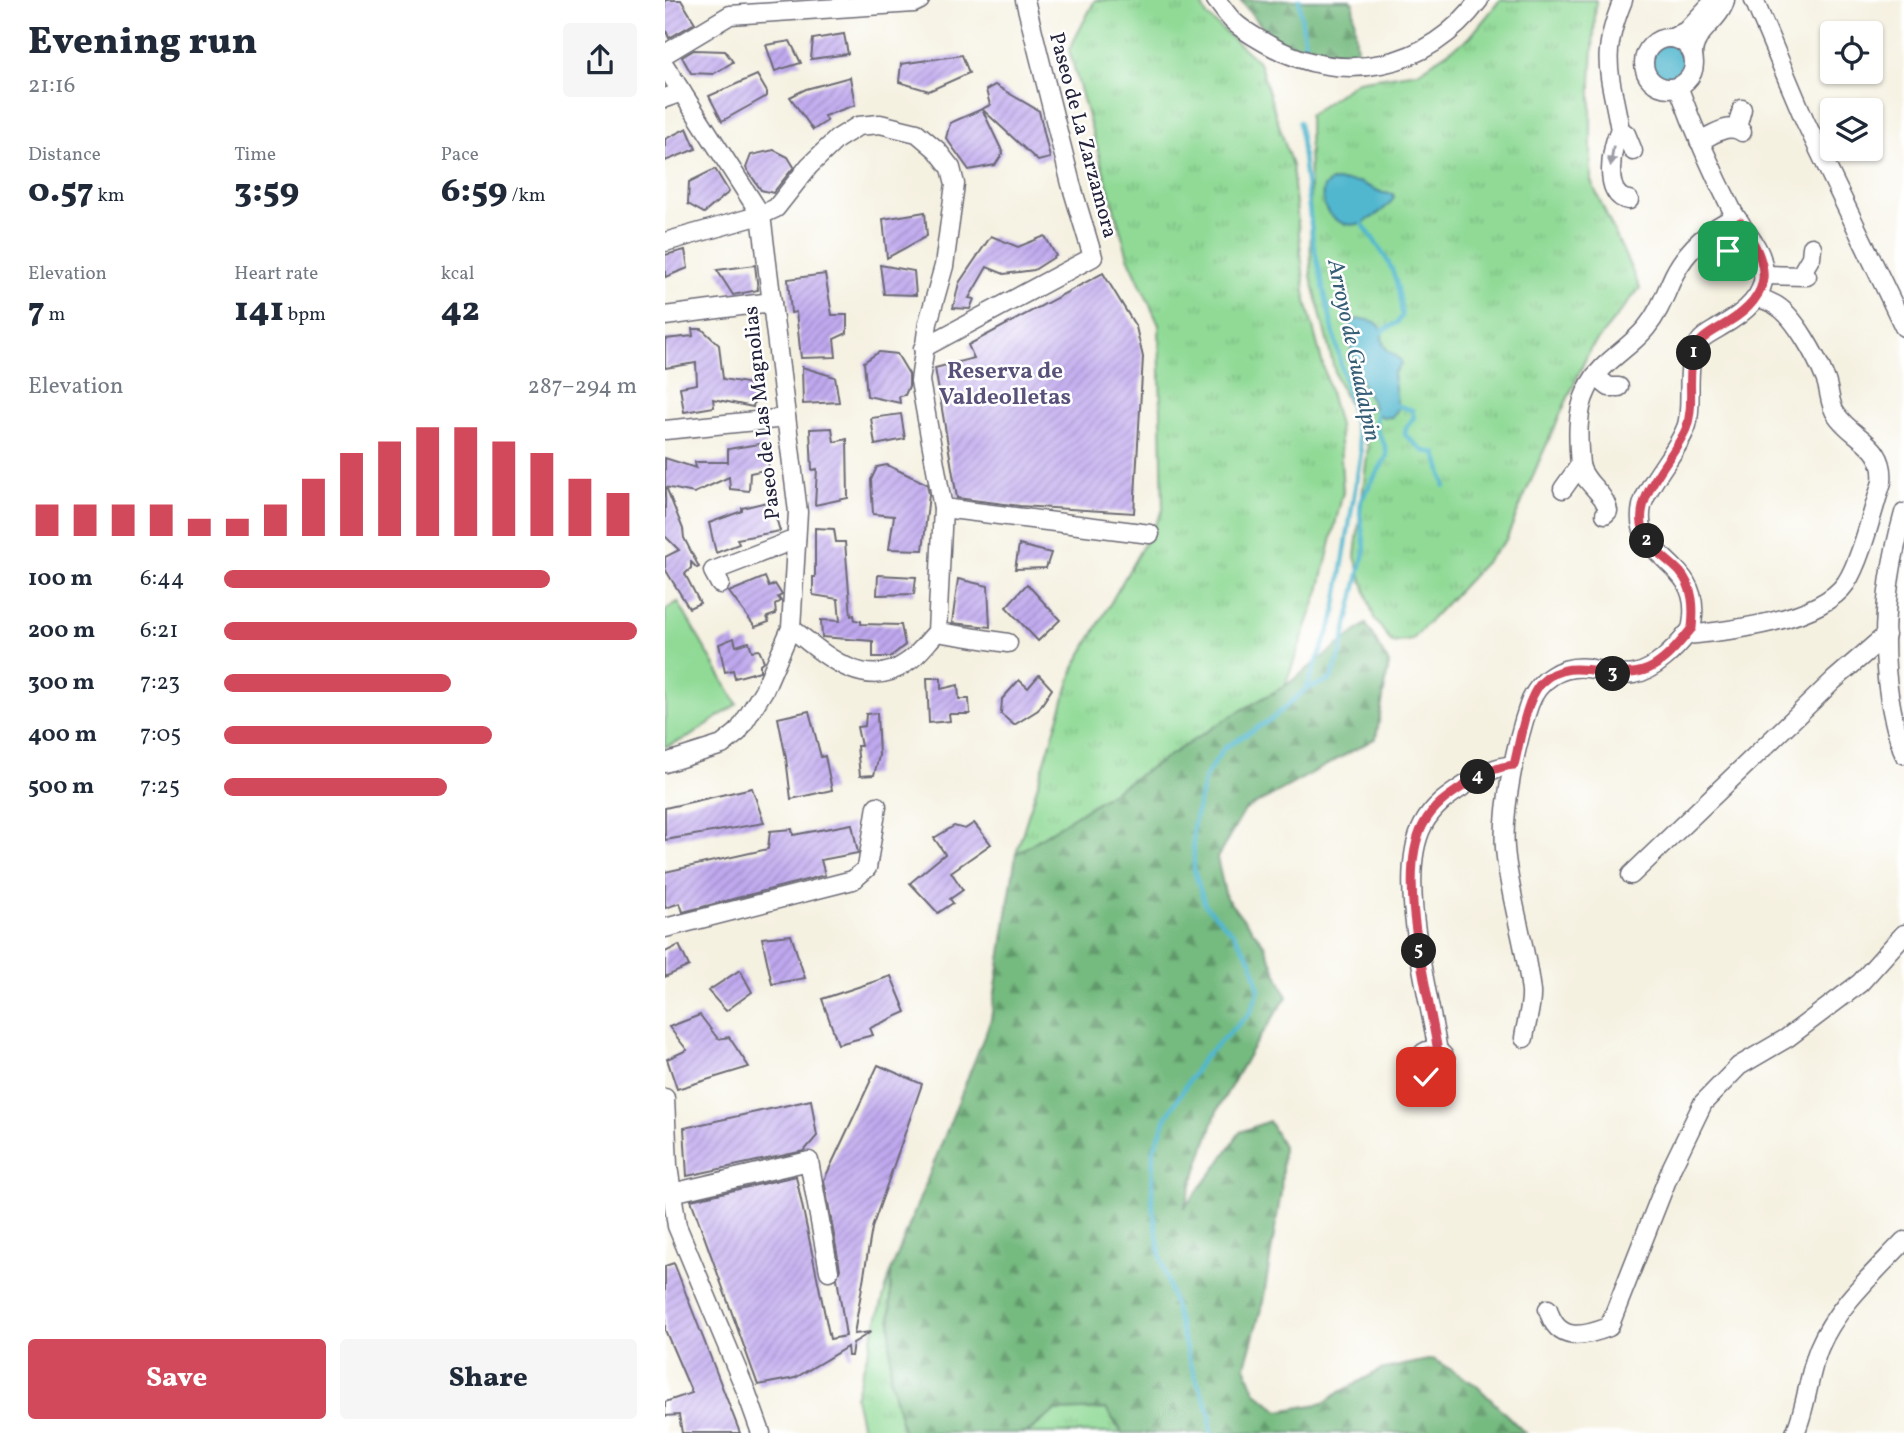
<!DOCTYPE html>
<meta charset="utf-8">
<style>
:root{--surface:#fff;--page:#f6f6f7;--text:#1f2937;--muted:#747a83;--accent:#d1495b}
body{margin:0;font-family:Vollkorn,serif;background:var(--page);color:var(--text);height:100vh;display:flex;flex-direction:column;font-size:26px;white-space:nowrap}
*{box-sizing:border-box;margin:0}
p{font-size:23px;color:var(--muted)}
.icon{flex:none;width:38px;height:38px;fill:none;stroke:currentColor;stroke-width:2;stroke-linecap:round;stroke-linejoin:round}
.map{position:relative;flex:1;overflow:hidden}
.panel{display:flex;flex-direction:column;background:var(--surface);width:665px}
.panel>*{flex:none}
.fabs{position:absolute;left:1155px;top:21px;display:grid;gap:14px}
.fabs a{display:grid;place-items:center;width:63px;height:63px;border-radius:7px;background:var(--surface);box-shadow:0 2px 5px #0004;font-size:35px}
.pin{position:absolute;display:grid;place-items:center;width:60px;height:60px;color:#fff;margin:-30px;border-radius:14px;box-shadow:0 4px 10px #0006}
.km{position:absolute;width:35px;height:35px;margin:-18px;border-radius:50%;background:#222;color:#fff;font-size:19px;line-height:35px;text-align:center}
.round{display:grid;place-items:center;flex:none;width:74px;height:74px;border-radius:7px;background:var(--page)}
.summary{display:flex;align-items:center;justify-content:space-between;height:119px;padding:0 28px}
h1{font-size:38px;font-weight:800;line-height:52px}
.metrics{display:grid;grid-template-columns:repeat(3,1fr);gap:10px;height:119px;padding:7px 28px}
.metrics div{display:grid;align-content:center}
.metrics b{font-size:35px;font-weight:800}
.metrics small{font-size:19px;font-weight:400}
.metrics p{font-size:19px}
.chart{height:196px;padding:14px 28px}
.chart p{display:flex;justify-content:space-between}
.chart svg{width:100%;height:126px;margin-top:7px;stroke:var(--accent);stroke-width:6}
.primary-button{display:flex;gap:14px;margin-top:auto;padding:14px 28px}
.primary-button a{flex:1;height:80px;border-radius:7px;background:var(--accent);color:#fff;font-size:28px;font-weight:800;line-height:80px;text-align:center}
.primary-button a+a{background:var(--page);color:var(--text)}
ul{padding:0 28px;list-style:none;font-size:23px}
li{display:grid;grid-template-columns:112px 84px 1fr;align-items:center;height:52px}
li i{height:18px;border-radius:9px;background:var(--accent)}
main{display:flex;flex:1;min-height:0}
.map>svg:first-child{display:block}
</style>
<main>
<section class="panel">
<div class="summary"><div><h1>Evening run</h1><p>21:16</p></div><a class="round"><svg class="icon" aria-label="share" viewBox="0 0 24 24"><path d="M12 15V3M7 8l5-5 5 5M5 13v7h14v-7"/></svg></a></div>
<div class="metrics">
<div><p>Distance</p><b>0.57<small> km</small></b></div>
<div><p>Time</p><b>3:59</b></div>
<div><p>Pace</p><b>6:59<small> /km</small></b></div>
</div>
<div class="metrics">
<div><p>Elevation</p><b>7<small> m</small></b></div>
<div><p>Heart rate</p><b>141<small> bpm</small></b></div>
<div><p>kcal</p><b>42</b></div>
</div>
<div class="chart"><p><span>Elevation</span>287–294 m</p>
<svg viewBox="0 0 160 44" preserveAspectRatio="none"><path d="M5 44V33M15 44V33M25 44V33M35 44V33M45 44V38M55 44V38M65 44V33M75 44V24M85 44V15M95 44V11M105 44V6M115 44V6M125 44V11M135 44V15M145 44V24M155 44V29"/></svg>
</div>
<ul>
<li><b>100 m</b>6:44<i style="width:79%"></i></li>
<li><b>200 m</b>6:21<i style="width:100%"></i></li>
<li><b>300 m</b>7:23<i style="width:55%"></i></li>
<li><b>400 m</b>7:05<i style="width:65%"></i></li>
<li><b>500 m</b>7:25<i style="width:54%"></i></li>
</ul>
<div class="primary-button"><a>Save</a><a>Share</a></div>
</section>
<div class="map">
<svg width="1239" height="1433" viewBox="0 0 1239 1433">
<defs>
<pattern id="grass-tufts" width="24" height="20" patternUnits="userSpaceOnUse" patternTransform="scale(1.75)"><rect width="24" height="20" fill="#90da96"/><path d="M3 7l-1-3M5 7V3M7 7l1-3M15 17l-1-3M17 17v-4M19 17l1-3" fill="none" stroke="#7cbb82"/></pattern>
<pattern id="forest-firs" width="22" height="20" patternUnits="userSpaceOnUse" patternTransform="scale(1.75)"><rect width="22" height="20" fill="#74ba7f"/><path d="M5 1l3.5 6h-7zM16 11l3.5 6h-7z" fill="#5f9769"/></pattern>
<pattern id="building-hatch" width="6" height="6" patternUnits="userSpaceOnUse" patternTransform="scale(1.75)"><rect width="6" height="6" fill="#c0a9ef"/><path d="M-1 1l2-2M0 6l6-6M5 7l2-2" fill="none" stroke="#9c89c3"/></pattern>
</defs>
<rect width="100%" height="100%" fill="#fff"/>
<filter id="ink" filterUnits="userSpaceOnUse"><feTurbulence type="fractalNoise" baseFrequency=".0143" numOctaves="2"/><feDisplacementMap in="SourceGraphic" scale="14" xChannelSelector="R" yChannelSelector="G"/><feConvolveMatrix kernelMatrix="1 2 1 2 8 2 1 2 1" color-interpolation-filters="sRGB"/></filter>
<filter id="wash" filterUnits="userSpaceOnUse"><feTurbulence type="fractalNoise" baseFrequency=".00686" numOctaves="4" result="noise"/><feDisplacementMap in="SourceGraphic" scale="28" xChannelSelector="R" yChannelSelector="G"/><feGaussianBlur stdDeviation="1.57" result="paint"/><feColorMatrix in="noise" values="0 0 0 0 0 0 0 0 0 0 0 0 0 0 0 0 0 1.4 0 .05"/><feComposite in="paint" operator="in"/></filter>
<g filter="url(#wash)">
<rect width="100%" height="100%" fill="#f5f1e1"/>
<!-- grass -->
<g fill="url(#grass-tufts)" stroke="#597e68" stroke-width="2">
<path d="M430 0H534L542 16 594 62 627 166 641 301 674 426 678 492 654 591 620 686 563 718 351 854 409 668 498 510 494 325 463 257 404 50Z"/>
<path d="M835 0H931L926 81V181L975 288 925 349 875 459 841 540 747 640 727 643 709 618 690 557 703 447 671 377 646 276 644 115 692 81 753 72 805 37Z"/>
<path d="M226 1271 225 1379 239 1433H198L190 1397Z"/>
<path d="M441 1409 457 1433H362L390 1411Z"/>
</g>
<!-- forest -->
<g fill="url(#forest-firs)" stroke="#4b6e5d" stroke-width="2">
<path d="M575 0H685L688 3 692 52C667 55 629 52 608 37 595 27 585 11 575 0Z"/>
<path d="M701 624 724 664 711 738 580 810 552 858 561 898 599 944 622 997 588 1047 552 1111 519 1208 550 1169 575 1132 604 1121 618 1146 616 1193 598 1302 580 1366 590 1391 614 1411 659 1403 675 1392 715 1370 768 1359 811 1385 860 1433H457L441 1409 390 1411 361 1433H239L225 1379 226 1271 326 1019 351 854 566 716 620 686Z"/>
</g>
<!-- pitch -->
<path fill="#90da96" stroke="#597e68" stroke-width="2" d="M13 602 72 704 24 737 0 747V610Z"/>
<!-- water -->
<g fill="#51b7cf" stroke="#3a6c85" stroke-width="2">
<circle cx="1005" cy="62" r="18"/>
<path d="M666 181 694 182 718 193 728 194 729 198C722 208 705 221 693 224 671 229 652 207 659 187Z"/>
<path d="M697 319C726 322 712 335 720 347 725 354 733 355 737 363L728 374 733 409 727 417C708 420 710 405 702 393 691 373 685 352 683 329L689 320Z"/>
</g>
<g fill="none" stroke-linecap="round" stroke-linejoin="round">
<!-- stream -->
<g stroke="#51b7cf" stroke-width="4.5">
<path d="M634 0 640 45"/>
<path d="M694 219C721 257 733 268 737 316L732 323 714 333"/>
<path d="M727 404 747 410 749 417 741 428 740 435 759 451 771 453 780 486"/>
<path d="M641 689 665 680 674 659 700 548 695 514 696 500 722 456C722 438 707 437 712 410"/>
<path d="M546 1433 545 1413 525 1363 495 1254 487 1201 488 1151 502 1116 538 1058 585 1013 594 990 587 962 568 933 540 905 529 870 528 827 540 777 559 748 608 718 641 689 669 618 696 452 648 242 634 122"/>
</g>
</g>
<g id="blocks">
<!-- building -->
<g fill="url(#building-hatch)">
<path d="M0 0H16L30 23 4 38 0 28Z"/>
<path d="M179 34 183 54 146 59 148 39Z"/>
<path d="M125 41 136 63 110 71 101 45Z"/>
<path d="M29 50 60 51 68 62 48 74 26 73 17 57Z"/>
<path d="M297 55 304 73 264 91 234 82 236 64Z"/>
<path d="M92 75 102 92V96L57 121 44 96Z"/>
<path d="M185 77 190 105 159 116 162 121 148 130 125 97 141 89Z"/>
<path d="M330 85 374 111 385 158 373 161 317 109 325 105 321 90Z"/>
<path d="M317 109 338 153 330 165 304 170 281 138 285 123Z"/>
<path d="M22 128 31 149 0 161V139Z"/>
<path d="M109 150 123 157 129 167 108 193 96 190 81 168 86 155Z"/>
<path d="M50 169 64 192 39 213 23 204 24 182Z"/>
<path d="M260 212 262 236 222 258 218 219Z"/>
<path d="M326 236 353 247 380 236 391 256 369 270 339 274 322 267 304 298 309 299 305 309 288 308 294 283Z"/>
<path d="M20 250 23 268 0 277V255Z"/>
<path d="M90 265 93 290 68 295 52 270Z"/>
<path d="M215 265 249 271 251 295 219 294Z"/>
<path d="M438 273 471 327 478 357 469 513 355 506 292 498 270 368 309 358 303 345Z"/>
<path d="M160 274 167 315H182V333L169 339 171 357 136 358 131 312 126 313 123 279Z"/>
<path d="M27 329H37L54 345 58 379 92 385 88 407 48 399 49 407 19 412 15 387 32 384 31 363 0 368V339L28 336Z"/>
<path d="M214 352 232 354 244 374V386L240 395 234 396 235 403 202 396 199 362Z"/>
<path d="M137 367 170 377 174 402 138 404Z"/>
<path d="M236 414 240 439 210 445 206 418Z"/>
<path d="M167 428 169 442 182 439 183 498 150 505 152 469 147 470 145 429Z"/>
<path d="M100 443 104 469 85 473 84 491 65 489 64 477 29 493 1 487 18 529 19 538 34 567 32 568 26 562V568L20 574 35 603 24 608 0 569V557L14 550 0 536V458L31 468 30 462H63V449Z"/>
<path d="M222 465 262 484 264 494 258 550 224 549 229 516 208 514 206 480 212 467Z"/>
<path d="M106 501 115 531 72 539 74 544 51 553 44 523 77 511V508Z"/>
<path d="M150 528 169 529 171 542H180L186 616 189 615 190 620 196 621V624L236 625 240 645 225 657H208V641L157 637 156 620 175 621 173 599 148 595V577H150Z"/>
<path d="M354 545 386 553 381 568 350 569Z"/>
<path d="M213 575 251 577 249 594 212 595Z"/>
<path d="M100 577 104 587 110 584 117 595 113 597 116 601 110 605 111 614 102 617 104 622 90 627 64 592Z"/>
<path d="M293 579 323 586 325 627 287 623Z"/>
<path d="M362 584 395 620 373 641 341 607Z"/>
<path d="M69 638 71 646 84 642 87 651 94 650 99 661 95 664V671L70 678 68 670 60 672 54 644Z"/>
<path d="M374 675 387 689 373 710 349 725 336 714 337 699 354 680 363 688Z"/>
<path d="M262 678H276V689L293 685 294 699H304L305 714H284L285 721 264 723Z"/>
<path d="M144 711 156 757 160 756 167 790 126 799 121 758 113 718Z"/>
<path d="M212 713 214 756 209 775 195 776 192 746H196L192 727 200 726 201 714Z"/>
<path d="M87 788 99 823 0 840V808Z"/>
<path d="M309 823 326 844 286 872 298 890 285 899 288 903 273 913 245 883 280 854 269 838 289 826 300 829Z"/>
<path d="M187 824 193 853 156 860 160 875 18 912 15 903 0 908V872L103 849 105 831 127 829 128 835Z"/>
<path d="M126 935 140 978 107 984 97 938Z"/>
<path d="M14 945 24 966 0 977V952Z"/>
<path d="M75 970 87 992 61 1011 43 991Z"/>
<path d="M226 976 241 1012 205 1028 208 1035 173 1044 157 999Z"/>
<path d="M35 1015 53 1039 64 1037 84 1067 12 1089 2 1059 22 1050 4 1027Z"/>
<path d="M213 1065 257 1084 207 1228 189 1334 206 1332 188 1343 186 1356H183L182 1347 130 1378 93 1385 26 1200 131 1176 165 1339 181 1336 172 1278 175 1269 159 1180Z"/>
<path d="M146 1100 152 1136 139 1151 22 1176 19 1128Z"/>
<path d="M9 1263 75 1433H17L14 1415 0 1416V1402L27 1393 0 1330V1266Z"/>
</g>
</g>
</g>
<g filter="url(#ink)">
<use href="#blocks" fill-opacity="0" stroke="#6c6a75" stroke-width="2"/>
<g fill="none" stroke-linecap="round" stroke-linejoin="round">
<defs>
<g id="minor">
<path d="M551 0C557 7 562 15 568 21 578 31 592 38 604 45 678 86 763 69 814 0"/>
<path d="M1089 0 1140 121 1239 327"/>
<path d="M1007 38 1021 31 1050 0"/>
<circle cx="1004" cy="63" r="25"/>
<path d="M0 54 65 15 249 3 255 0"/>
<path d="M1028 54C1028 32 1055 21 1060 0"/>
<path d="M0 66 96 215 133 512 126 628 99 690 73 732 57 745 0 763"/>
<path d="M0 98 17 92"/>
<path d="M1072 128 1077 109"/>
<path d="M955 130C945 72 934 58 958 0"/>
<path d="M1034 141C1048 135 1064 122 1077 132"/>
<path d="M964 200C937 197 946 146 955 130L961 134 968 151"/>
<path d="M0 242 96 215 111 208 144 166 172 139 193 126 215 124 252 133 272 150 286 168 290 184 279 266 263 323 255 381 278 508 272 632C262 642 253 656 241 663 199 693 158 653 126 628"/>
<path d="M1063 251 1064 232 1075 222"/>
<path d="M1136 274 1146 257 1147 247"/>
<path d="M1098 275 1142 276"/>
<path d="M0 316 107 302"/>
<path d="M258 348 428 257 406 184 360 0"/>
<path d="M930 376 944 387H954"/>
<path d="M0 430 121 418"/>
<path d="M915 465C919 484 940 492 943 511L940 514"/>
<path d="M898 489 915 465C913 441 911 412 922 390 934 363 963 350 981 328 995 311 1000 294 1009 275 1021 251 1046 227 1071 217"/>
<path d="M278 508 485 534"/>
<path d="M1239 513C1217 591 1211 676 1239 754"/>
<path d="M55 584 48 571 131 539"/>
<path d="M272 632 343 643"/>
<path d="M1021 635C1064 631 1155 621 1181 583 1196 560 1208 509 1217 482 1221 444 1188 440 1171 414 1164 404 1165 389 1160 378 1152 358 1130 317 1112 306 1106 302 1099 300 1092 297"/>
<path d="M966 875 1169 680 1221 635"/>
<path d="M0 928 188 880 202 868 212 806"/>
<path d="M859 1038C861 1023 867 1006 866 992 861 944 844 897 840 848 837 810 851 742 864 705 873 680 896 665 923 668 939 671 953 677 969 674 991 670 1010 649 1024 632 1028 627 1027 623 1028 616 1033 559 966 559 977 506 983 482 1014 450 1022 425 1029 399 1017 362 1036 340 1040 335 1049 331 1055 327 1078 314 1104 295 1098 265 1095 246 1078 230 1069 214 1048 173 1029 130 1013 86"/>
<circle cx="767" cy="1064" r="14"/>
<path d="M773 1052C764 993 730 878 758 825 768 806 783 796 800 785 818 774 828 767 849 765"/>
<path d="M0 1098 3 1166 12 1226 81 1391 96 1433"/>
<path d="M7 1193 144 1161 164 1271"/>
<path d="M883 1309C892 1343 918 1337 944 1327L1007 1167 1038 1103 1074 1066 1122 1038 1195 983 1239 934"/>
<path d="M1130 1433C1142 1406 1143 1375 1154 1348 1171 1307 1209 1273 1239 1241"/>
</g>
</defs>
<!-- minor casing -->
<use href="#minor" stroke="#6c6a75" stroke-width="21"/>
<!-- minor -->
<use href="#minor" stroke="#fff" stroke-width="18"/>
</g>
<!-- one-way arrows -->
<defs><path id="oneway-solid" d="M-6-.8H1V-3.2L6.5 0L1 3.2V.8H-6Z" transform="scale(1.75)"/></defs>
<use fill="#9c9ca7" href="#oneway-solid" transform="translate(947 156) rotate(98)"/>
</g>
<g fill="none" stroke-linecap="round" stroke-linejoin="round" filter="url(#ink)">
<defs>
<path id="route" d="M761 1077 754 1069 755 1058 763 1051 773 1052C764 993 730 878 758 825 768 806 783 796 800 785 817 775 829 767 849 765 855 742 860 701 876 683 908 650 953 688 989 666 1004 657 1016 641 1027 628 1029 609 1029 588 1015 572 1000 556 980 548 977 524 972 492 1009 457 1021 429 1030 405 1022 379 1028 355 1032 338 1048 332 1062 323 1110 294 1106 264 1075 222L1064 232 1063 251"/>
</defs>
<!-- route casing -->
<use href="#route" stroke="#fff" stroke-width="14"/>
<!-- route -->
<use href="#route" stroke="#d1495b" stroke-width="9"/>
</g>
<g text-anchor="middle" stroke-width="5" stroke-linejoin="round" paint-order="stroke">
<!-- street labels -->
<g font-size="21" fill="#22223b" stroke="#fff">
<text transform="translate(419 135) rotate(75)" y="7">Paseo de La Zarzamora</text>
<text transform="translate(96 413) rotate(-96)" y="7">Paseo de Las Magnolias</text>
</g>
<!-- water labels -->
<g font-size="23" font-style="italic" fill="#355e76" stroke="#fff">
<text transform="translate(690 350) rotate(78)" y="8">Arroyo de Guadalpin</text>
</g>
<!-- neighbourhood labels -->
<g font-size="23" font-weight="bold" fill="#59517a" stroke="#fff">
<text x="340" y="378">Reserva de<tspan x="340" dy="26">Valdeolletas</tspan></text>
</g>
</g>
</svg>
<div class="fabs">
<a><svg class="icon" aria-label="locate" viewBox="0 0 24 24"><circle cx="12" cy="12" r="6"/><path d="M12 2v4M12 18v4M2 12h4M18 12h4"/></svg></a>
<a><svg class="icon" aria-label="layers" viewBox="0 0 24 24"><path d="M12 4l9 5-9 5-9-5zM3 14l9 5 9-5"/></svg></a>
</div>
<div class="pin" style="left:1063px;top:251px;background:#1e9e55"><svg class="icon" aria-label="arrive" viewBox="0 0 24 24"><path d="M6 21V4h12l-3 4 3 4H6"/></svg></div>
<div class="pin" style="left:761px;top:1077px;background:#d93025"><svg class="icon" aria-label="check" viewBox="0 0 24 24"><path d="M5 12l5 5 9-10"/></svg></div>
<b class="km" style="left:1029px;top:353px">1</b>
<b class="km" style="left:982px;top:541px">2</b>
<b class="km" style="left:948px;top:674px">3</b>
<b class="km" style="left:813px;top:777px">4</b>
<b class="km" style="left:754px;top:951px">5</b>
</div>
</main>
